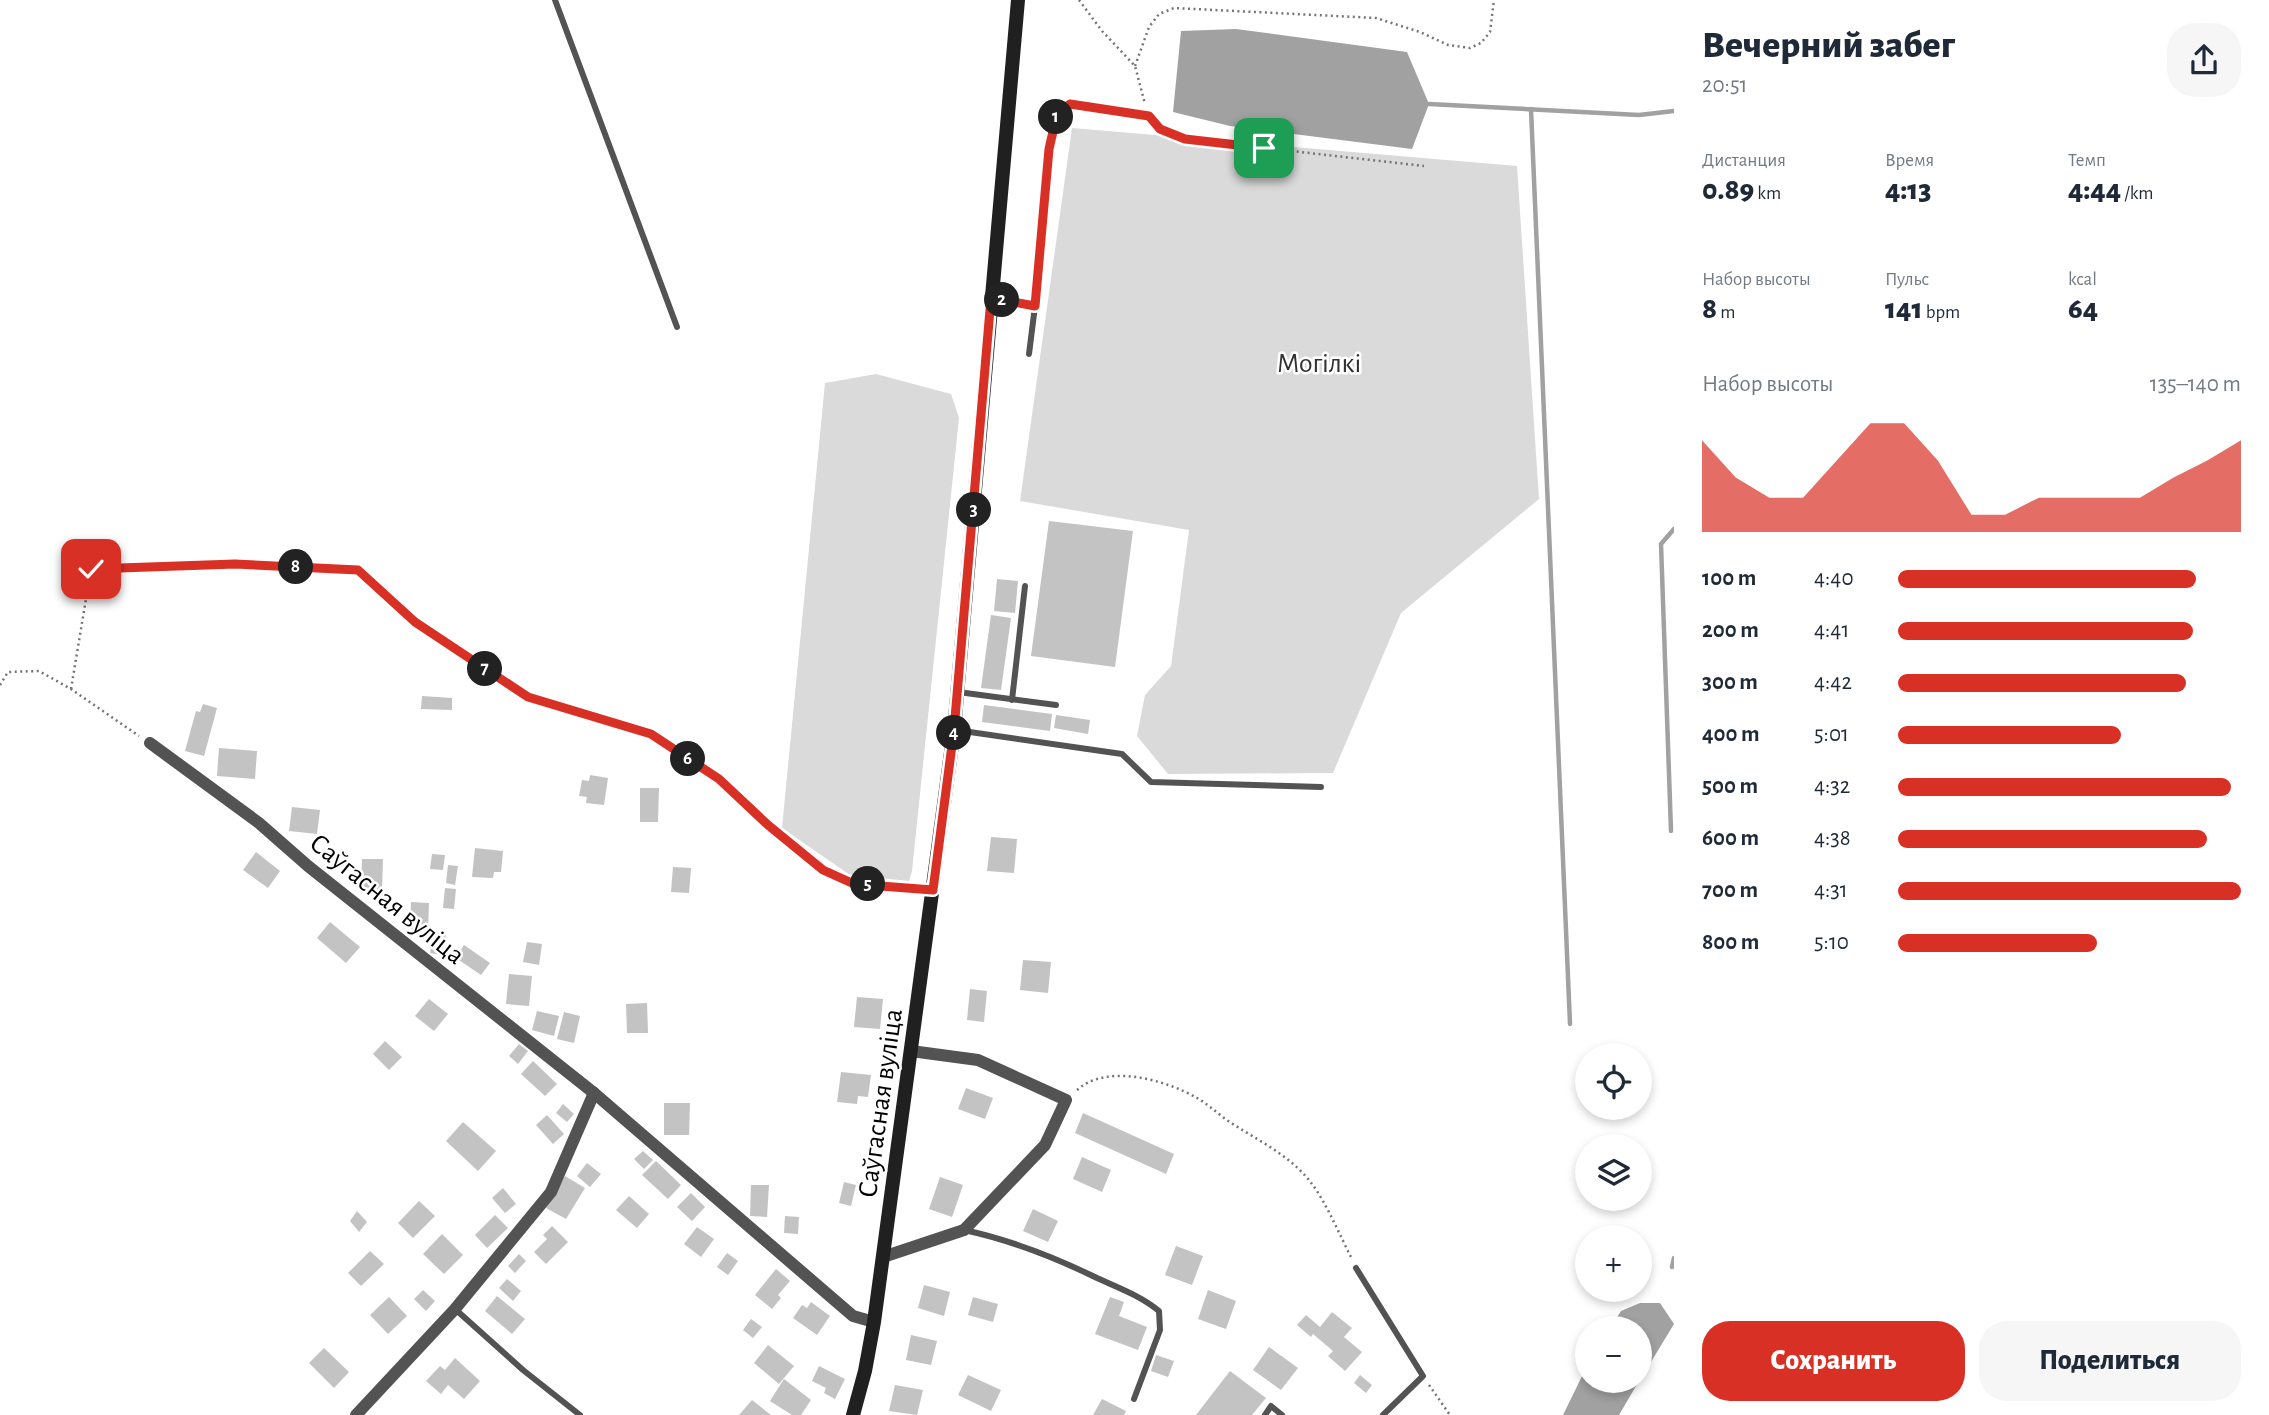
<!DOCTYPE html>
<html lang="ru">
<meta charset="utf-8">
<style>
:root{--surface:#fff;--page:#f6f6f7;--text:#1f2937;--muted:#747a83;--accent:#d93025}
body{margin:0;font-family:"Alegreya Sans",sans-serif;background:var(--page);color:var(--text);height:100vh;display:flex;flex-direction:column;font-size:26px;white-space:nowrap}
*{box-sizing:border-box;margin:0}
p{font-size:23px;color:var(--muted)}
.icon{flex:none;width:38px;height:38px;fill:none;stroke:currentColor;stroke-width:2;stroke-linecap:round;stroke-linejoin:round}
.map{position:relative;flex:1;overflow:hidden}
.panel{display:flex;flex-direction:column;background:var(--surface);width:595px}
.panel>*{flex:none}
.controls{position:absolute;left:1575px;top:1043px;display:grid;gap:14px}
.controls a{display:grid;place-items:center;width:77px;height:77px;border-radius:50%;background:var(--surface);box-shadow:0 4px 10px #0003;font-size:35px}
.pin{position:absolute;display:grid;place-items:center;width:60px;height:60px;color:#fff;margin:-30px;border-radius:14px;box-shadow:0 4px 10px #0006}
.km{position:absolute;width:35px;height:35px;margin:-18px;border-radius:50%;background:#222;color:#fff;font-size:19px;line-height:35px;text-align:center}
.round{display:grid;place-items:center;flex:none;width:74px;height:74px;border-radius:28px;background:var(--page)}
.summary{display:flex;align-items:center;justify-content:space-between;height:119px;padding:0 28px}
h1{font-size:38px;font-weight:800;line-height:52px}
.figures{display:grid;grid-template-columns:repeat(3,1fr);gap:10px;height:119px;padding:7px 28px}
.figures div{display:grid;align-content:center}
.figures b{font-size:30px;font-weight:800}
.figures small{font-size:19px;font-weight:400}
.figures p{font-size:19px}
.chart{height:196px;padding:14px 28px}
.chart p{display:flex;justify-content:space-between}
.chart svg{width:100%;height:126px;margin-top:7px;fill:var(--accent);opacity:.7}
.cta{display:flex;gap:14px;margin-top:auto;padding:14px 28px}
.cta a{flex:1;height:80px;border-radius:28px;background:var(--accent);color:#fff;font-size:28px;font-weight:800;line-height:80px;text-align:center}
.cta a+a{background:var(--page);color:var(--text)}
ul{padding:0 28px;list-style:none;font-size:23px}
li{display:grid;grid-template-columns:112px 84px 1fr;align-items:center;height:52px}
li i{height:18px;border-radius:9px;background:var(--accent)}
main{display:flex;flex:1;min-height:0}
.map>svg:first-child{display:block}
</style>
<main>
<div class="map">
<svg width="1674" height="1415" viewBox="0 0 1674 1415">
<rect width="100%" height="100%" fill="#fff"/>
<!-- green -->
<g fill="#dadada">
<path d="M1072 128 1517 166 1539 499 1401 613 1333 773 1168 774 1137 736 1145 695 1171 666 1189 530 1020 501Z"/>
<path d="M876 374 951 394 959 418 912 871 909 881 850 875 782 828 825 383Z"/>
</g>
<!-- water -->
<g fill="#a1a1a1">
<path d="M1236 29 1407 52 1429 104 1412 149 1230 126 1173 112 1181 31Z"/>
<path d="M1640 1303H1660L1674 1324 1640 1380V1328H1610L1621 1311Z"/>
<path d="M1587 1366V1381H1639L1619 1415H1563Z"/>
</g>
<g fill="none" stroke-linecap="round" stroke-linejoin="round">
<!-- stream -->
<g stroke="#a1a1a1" stroke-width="4.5">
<path d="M1429 104 1639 115 1674 111"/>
<path d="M1531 109 1570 1024"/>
<path d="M1671 831 1661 544 1674 529"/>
<path d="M1672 1267 1674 1258"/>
</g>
</g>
<!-- building -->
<g fill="#c3c3c3">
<path d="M1049 521 1133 531 1115 667 1031 656Z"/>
<path d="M997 579 1018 581 1015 613 994 611Z"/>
<path d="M991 615 1011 618 1001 690 981 688Z"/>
<path d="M422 696 452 698V710L421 709Z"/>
<path d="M203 704 217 708 204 756 185 751 196 711 200 712Z"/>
<path d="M984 705 1052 714 1050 731 982 722Z"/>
<path d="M1056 715 1090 720 1088 734 1054 728Z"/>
<path d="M219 748 257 751 255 779 217 776Z"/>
<path d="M590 775 608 778 604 805 586 803 587 797 579 796 582 780 589 781Z"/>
<path d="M640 788H659L658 822H640Z"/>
<path d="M292 807 320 810 317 834 289 831Z"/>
<path d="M991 837 1017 839 1014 873 987 871Z"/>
<path d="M475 848 503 851 501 872H494L493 878 472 877Z"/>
<path d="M256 852 280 871 268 888 243 870Z"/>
<path d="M432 854 445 855 443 870 430 869Z"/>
<path d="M362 859H383L382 890 361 889Z"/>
<path d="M448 865 458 866 455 885 446 883Z"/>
<path d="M673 867 691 868 689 893 671 892Z"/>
<path d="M445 888 456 889 454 909 443 908Z"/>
<path d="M411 902 429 903 428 930 410 929Z"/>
<path d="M330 922 360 947 346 963 317 938Z"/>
<path d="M434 932 446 934 442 955 430 953Z"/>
<path d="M527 942 542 944 539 965 523 962Z"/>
<path d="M464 945 490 963 481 975 456 958Z"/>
<path d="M1023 960 1051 962 1048 993 1020 990Z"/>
<path d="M509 974 532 976 529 1006 506 1004Z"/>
<path d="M970 989 987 991 984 1022 967 1020Z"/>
<path d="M857 997 883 999 880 1029 854 1027Z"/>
<path d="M429 999 448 1014 434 1031 415 1016Z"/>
<path d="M647 1003 648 1033H627L626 1004Z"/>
<path d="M537 1011 559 1016 554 1036 532 1030Z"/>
<path d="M564 1012 580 1016 574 1043 557 1039Z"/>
<path d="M385 1041 402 1057 389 1070 373 1054Z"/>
<path d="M519 1044 528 1051 518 1064 509 1056Z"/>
<path d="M533 1061 557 1084 545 1096 521 1074Z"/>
<path d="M841 1072 871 1075 868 1097 858 1096 857 1104 837 1102Z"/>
<path d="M966 1088 993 1098 985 1119 958 1109Z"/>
<path d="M664 1103H690L689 1135H664Z"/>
<path d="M563 1104 574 1114 567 1122 556 1113Z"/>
<path d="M1083 1113 1174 1154 1166 1174 1075 1133Z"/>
<path d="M547 1115 564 1134 553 1144 536 1125Z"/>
<path d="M463 1122 496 1151 478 1171 446 1141Z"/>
<path d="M643 1151 653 1160 644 1169 634 1159Z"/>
<path d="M1082 1157 1111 1170 1102 1192 1073 1179Z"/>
<path d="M656 1161 681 1185 668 1199 642 1175Z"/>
<path d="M587 1163 601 1174 590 1187 577 1176Z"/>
<path d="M565 1176 585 1188 566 1219 546 1208Z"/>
<path d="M940 1177 963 1185 952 1217 929 1209Z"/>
<path d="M844 1182 856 1185 851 1206 839 1203Z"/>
<path d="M751 1185H769L767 1217 750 1216Z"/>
<path d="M503 1188 516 1204 505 1213 492 1198Z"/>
<path d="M691 1193 705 1207 692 1221 677 1207Z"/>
<path d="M629 1196 649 1214 637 1228 616 1210Z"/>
<path d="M419 1201 435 1216 413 1238 398 1223Z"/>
<path d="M1033 1209 1058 1221 1048 1242 1023 1231Z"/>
<path d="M357 1211 367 1222 359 1232 350 1221Z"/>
<path d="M495 1215 508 1228 487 1248 475 1235Z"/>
<path d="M785 1216 799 1217 798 1234 784 1233Z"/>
<path d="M552 1226 568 1242 546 1264 534 1252 547 1239 543 1235Z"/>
<path d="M697 1227 714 1239 701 1257 684 1244Z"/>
<path d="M442 1234 463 1255 444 1274 423 1254Z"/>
<path d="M1176 1246 1203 1256 1192 1285 1165 1275Z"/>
<path d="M370 1251 384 1264 361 1286 348 1273Z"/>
<path d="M727 1253 738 1261 728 1275 717 1267Z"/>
<path d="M519 1254 526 1261 515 1273 508 1266Z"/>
<path d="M776 1269 790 1281 778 1295 781 1298 772 1309 755 1295Z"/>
<path d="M507 1279 521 1291 513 1301 499 1288Z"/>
<path d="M924 1285 950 1292 944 1316 918 1308Z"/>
<path d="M423 1290 435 1301 426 1311 414 1299Z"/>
<path d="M1208 1290 1236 1301 1226 1329 1198 1319Z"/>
<path d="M497 1296 525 1319 512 1334 485 1311Z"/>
<path d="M389 1297 407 1316 388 1334 370 1315Z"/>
<path d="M973 1297 998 1304 993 1322 968 1315Z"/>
<path d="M1110 1297 1124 1302 1119 1316 1147 1327 1138 1350 1095 1334Z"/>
<path d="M811 1302 830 1316 817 1335 793 1318 802 1305 807 1308Z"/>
<path d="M1332 1312 1352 1328 1344 1337 1362 1352 1345 1371 1328 1356 1333 1351 1313 1334 1311 1337 1297 1325 1306 1315 1320 1327Z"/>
<path d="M751 1319 762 1327 753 1338 743 1330Z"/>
<path d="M911 1335 937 1341 931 1365 906 1360Z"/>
<path d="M768 1345 794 1366 779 1384 754 1363Z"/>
<path d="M1269 1347 1298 1368 1281 1390 1253 1370Z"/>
<path d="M324 1348 349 1372 334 1388 309 1363Z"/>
<path d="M1156 1355 1174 1361 1168 1377 1151 1371Z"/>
<path d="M455 1358 480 1381 464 1399 448 1385 441 1394 426 1381 440 1366 445 1370Z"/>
<path d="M819 1366 845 1379 835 1399 824 1393 826 1388 812 1381Z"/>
<path d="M1230 1371 1266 1398 1252 1415H1196Z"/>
<path d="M968 1375 1001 1390 991 1411 958 1395Z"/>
<path d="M1360 1375 1372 1385 1366 1393 1354 1383Z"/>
<path d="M784 1379 811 1400 801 1415H792L770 1401Z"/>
<path d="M895 1385 923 1390 917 1415 889 1411Z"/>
<path d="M1102 1399 1126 1411 1124 1415H1093Z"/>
<path d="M752 1400 771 1415H739Z"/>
</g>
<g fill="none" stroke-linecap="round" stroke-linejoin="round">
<!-- path -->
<g stroke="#757575" stroke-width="2.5" stroke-dasharray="2 3.5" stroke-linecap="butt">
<path d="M1079 0 1102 31 1135 66 1145 104"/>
<path d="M1135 66 1149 27 1159 14 1174 8 1376 18 1420 32 1448 45 1470 48 1481 43 1490 32 1494 0"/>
<path d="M1154 122 1160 129 1185 139 1424 166"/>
<path d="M0 685 8 672 39 671 71 689 139 736"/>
<path d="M71 689 91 569 235 564 358 570 415 622 519 692"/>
<path d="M1077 1090C1107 1063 1166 1080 1197 1098 1211 1106 1222 1118 1236 1126 1263 1143 1293 1158 1312 1184 1327 1204 1340 1236 1352 1259"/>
<path d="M1429 1385 1450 1415"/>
</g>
<!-- service -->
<g stroke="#535353" stroke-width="6">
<path d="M555 0 677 327"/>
<path d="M993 298 1035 306 1029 354"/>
<path d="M1035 306 1049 149 1057 114 1070 104 1148 116"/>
<path d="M958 692 1056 705"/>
<path d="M528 697 651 735 719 779 768 825 823 870 854 884 932 890"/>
<path d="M1012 700 1025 586"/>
<path d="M956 730 1122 754 1151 782 1321 787"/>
<path d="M964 1230C1011 1240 1054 1257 1097 1278 1119 1288 1141 1296 1159 1311L1160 1330 1134 1399"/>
<path d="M1356 1268 1423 1376 1383 1415"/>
<path d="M455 1309 523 1370 580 1415"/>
<path d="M1265 1415 1271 1406 1282 1415"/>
</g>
<!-- minor -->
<g stroke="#535353" stroke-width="12">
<path d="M150 743 259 823 308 866 594 1093 853 1316 874 1322"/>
<path d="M883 1257 964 1230 1045 1145 1066 1100 978 1060 911 1051"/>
<path d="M356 1415 455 1309 551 1192 594 1093"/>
</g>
<!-- secondary -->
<path stroke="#202020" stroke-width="14" d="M853 1415 865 1371 874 1322 954 730 1018 0"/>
</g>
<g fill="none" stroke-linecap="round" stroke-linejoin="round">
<defs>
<path id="route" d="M91 569 235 564 358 570 415 622 528 697 651 734 719 779 768 825 823 870 854 884 933 890 954 730 991 298 1035 306 1049 149 1057 114 1070 104 1149 116 1160 129 1185 139 1264 148"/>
</defs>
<!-- route casing -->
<use href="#route" stroke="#fff" stroke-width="14"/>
<!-- route -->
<use href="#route" stroke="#d93025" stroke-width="9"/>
</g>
<g text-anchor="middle" stroke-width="5" stroke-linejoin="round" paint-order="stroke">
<!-- park labels -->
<g font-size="28" fill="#313131" stroke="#fff">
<text x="1319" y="372">Могілкі</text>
</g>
<!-- street labels -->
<g font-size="28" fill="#000" stroke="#fff">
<text transform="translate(388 898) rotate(39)" y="10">Саўгасная вуліца</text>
<text transform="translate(879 1103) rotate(-82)" y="10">Саўгасная вуліца</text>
</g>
</g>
</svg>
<div class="controls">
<a><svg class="icon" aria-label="locate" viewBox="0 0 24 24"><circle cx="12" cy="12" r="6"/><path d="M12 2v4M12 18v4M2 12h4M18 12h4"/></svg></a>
<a><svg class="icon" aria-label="layers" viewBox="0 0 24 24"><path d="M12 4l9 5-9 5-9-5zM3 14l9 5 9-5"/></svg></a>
<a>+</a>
<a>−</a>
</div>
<div class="pin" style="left:1264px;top:148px;background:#1e9e55"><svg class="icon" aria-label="arrive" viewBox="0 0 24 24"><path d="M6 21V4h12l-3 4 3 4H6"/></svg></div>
<div class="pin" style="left:91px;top:569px;background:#d93025"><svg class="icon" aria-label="check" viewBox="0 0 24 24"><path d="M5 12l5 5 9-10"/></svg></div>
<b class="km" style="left:1056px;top:117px">1</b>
<b class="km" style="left:1002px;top:300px">2</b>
<b class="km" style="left:974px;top:510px">3</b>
<b class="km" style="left:954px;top:733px">4</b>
<b class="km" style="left:868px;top:884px">5</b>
<b class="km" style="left:688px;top:759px">6</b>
<b class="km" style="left:485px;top:669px">7</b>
<b class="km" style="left:296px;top:567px">8</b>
</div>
<section class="panel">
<div class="summary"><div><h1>Вечерний забег</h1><p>20:51</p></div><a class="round"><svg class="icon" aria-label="share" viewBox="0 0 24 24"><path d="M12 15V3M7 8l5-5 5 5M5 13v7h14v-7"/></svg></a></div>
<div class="figures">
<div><p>Дистанция</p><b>0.89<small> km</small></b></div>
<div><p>Время</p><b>4:13</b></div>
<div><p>Темп</p><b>4:44<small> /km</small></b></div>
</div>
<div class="figures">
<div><p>Набор высоты</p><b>8<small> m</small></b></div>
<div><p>Пульс</p><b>141<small> bpm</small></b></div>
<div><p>kcal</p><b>64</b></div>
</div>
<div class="chart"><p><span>Набор высоты</span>135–140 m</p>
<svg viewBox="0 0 160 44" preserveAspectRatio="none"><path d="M0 44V12L10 25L20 32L30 32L40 19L50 6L60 6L70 19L80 38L90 38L100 32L110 32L120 32L130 32L140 25L150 19L160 12V44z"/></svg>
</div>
<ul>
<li><b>100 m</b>4:40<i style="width:87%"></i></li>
<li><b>200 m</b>4:41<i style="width:86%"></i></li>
<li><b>300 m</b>4:42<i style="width:84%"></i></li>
<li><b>400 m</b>5:01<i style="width:65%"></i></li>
<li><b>500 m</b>4:32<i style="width:97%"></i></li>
<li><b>600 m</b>4:38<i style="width:90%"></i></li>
<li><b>700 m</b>4:31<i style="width:100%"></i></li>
<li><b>800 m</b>5:10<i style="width:58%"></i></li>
</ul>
<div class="cta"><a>Сохранить</a><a>Поделиться</a></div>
</section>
</main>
